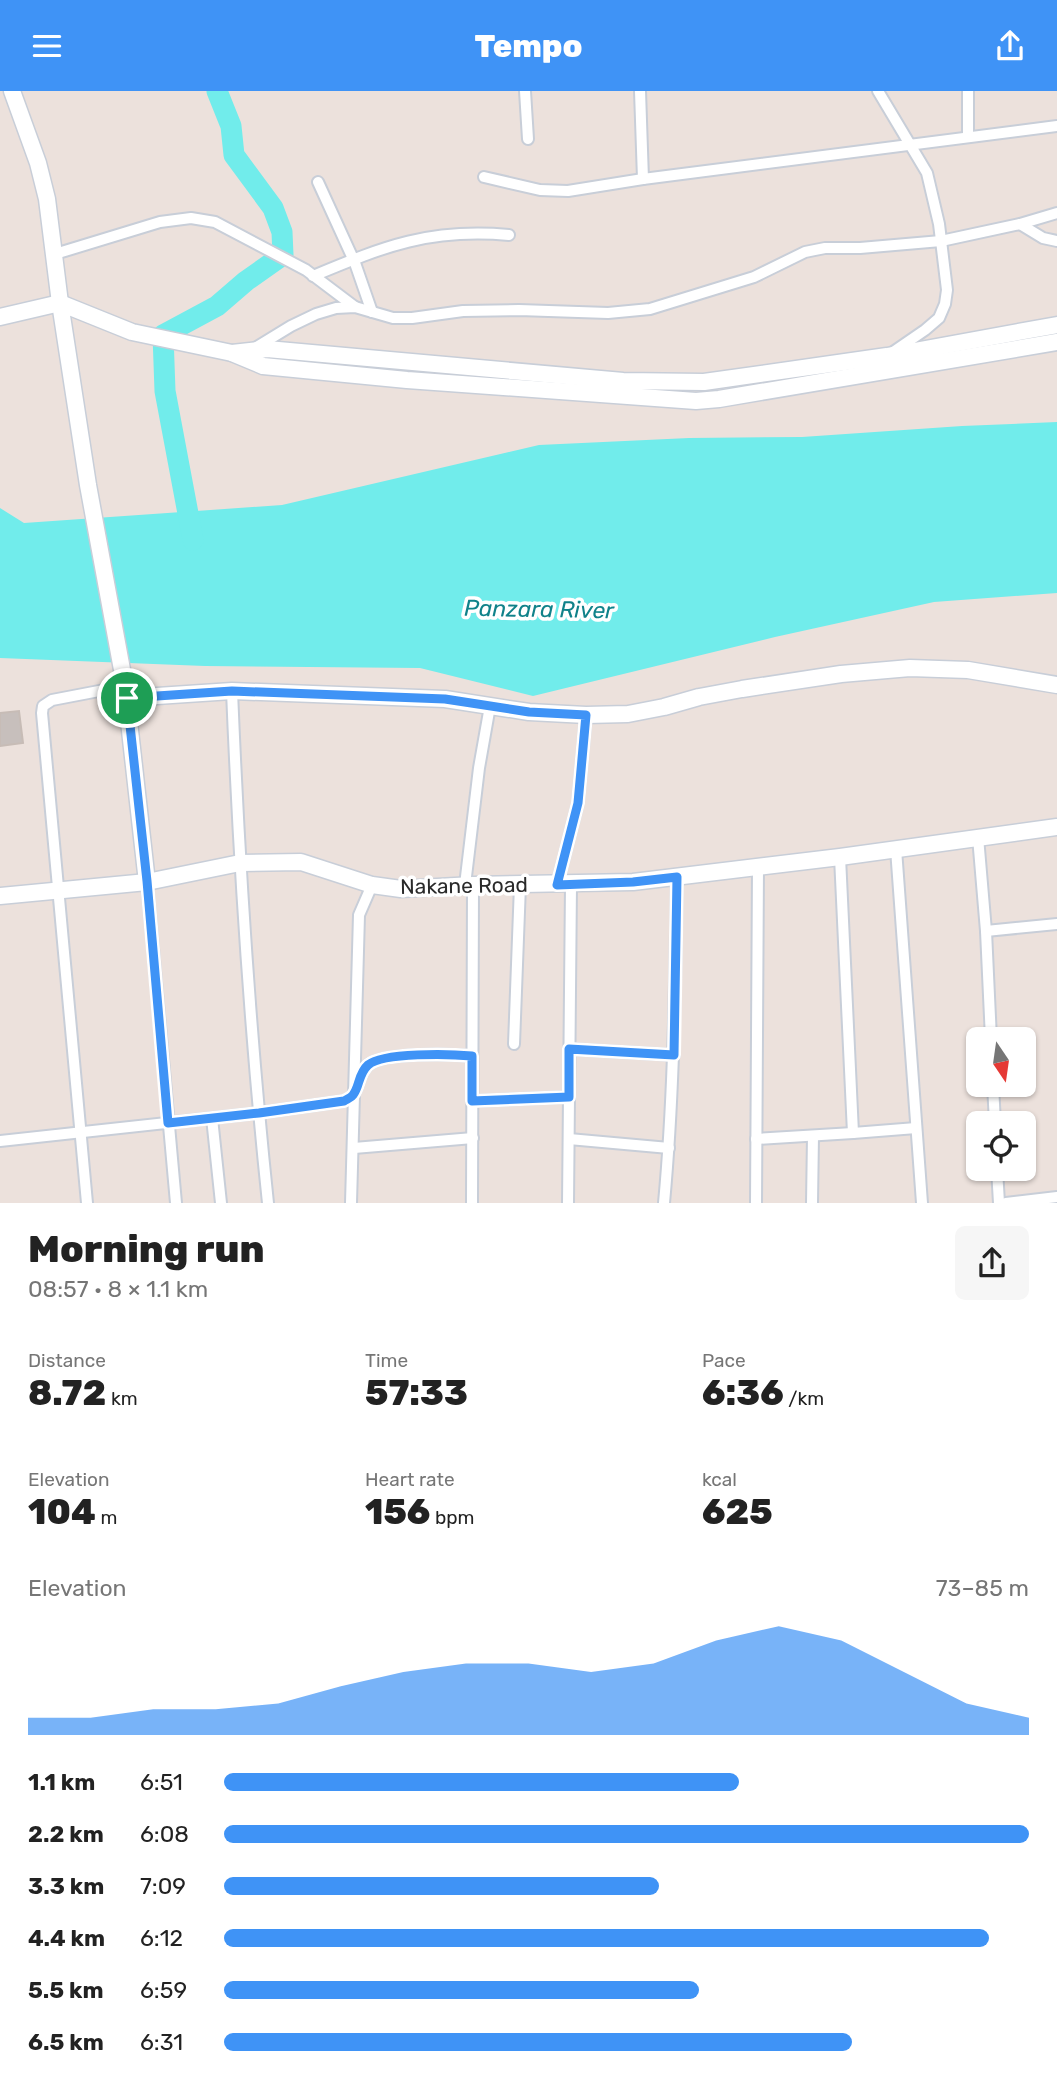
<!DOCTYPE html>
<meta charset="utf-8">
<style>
:root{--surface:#fff;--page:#f6f6f6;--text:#222;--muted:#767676;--accent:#3f93f6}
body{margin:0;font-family:Rubik,sans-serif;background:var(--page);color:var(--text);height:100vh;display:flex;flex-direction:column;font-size:26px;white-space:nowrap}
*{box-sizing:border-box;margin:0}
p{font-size:23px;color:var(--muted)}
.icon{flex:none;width:38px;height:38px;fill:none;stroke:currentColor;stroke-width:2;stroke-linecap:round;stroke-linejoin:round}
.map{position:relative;height:1112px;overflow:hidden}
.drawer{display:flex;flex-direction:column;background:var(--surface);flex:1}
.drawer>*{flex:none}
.needle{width:46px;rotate:167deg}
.controls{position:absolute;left:966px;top:936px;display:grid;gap:14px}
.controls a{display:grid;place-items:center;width:70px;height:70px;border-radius:10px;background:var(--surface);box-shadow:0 2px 5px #0004;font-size:35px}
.pin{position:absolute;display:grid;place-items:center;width:60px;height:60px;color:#fff;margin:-30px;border:4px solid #fff;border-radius:50%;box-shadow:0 2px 7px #0007}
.round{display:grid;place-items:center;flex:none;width:74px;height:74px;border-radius:10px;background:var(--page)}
.headline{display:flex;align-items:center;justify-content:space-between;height:119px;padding:0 28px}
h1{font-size:38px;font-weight:800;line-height:52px}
.figures{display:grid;grid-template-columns:repeat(3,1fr);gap:10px;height:119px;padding:7px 28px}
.figures div{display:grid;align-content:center}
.figures b{font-size:35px;font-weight:800}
.figures small{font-size:19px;font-weight:400}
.figures p{font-size:19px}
.chart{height:196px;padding:14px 28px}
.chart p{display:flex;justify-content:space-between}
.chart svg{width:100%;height:126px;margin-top:7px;fill:var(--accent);opacity:.7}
ul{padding:0 28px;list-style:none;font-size:23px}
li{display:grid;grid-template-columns:112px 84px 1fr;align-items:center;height:52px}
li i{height:18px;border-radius:9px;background:var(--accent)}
header{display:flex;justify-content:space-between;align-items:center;height:91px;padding:0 28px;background:var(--accent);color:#fff;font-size:32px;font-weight:800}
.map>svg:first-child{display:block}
</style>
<header><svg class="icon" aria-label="menu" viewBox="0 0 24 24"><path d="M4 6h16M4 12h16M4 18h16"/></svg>Tempo<svg class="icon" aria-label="share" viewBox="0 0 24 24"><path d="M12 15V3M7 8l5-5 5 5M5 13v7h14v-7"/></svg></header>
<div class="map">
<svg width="1057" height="1112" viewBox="0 0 1057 1112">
<rect width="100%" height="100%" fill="#ece1dc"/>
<!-- water -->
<path fill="#71eceb" d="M1057 331V502L934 511 775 546 533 605 420 577 205 575 0 567V417L24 432 282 414 539 354 689 347 802 346 962 335Z"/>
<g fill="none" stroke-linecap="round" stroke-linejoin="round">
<!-- river -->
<path stroke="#71eceb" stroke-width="21" d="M193 449 165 300 163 244 217 215 246 190 283 164 282 141 273 117 234 64 231 35 217 0"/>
</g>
<!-- building -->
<path fill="#c7bfbc" stroke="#c7bcb6" stroke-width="2" d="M19 620 23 652 0 655V622Z"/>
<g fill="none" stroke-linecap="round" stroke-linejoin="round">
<defs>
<g id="street">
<path d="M525 0 528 48"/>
<path d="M640 0 643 88"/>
<path d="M878 0 927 82 939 133 947 199 945 213 939 227 925 239 893 261"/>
<path d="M968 46V0"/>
<path d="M484 86 540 99 568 100 643 88 1057 35"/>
<path d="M318 91 355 172 372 221"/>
<path d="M1020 133 1043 147 1057 150"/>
<path d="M55 163 160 131 191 127 215 131 306 179 355 216"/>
<path d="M313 185C385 155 430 137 509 144"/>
<path d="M255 257 291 235 316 223 336 217 355 216 393 227H412L463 220 519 219 608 222 650 218 754 186 805 161 825 157H860L941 150 1020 133 1057 122"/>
<path d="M232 600C239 771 250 942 268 1112"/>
<path d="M978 746 986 840 991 948"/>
<path d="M896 758 922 1112"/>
<path d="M840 766 853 1042"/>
<path d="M147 791 176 1112"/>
<path d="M465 794 479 677 490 615"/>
<path d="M557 794 578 712 586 624"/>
<path d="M986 840 1057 833"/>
<path d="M514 953 520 794"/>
<path d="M569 958 674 964"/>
<path d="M993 994 995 1032"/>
<path d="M472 1010 569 1006"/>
<path d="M212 1027 221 1112"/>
<path d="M569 1048 669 1057"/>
<path d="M756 1048 853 1042 916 1037"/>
<path d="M0 1050 259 1022 344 1010C347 1008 351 1007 353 1004 360 995 358 983 368 974 383 961 451 963 472 965"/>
<path d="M354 1057 473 1047"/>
<path d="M997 1078 999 1112"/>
<path d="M87 1112 42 622 43 615 52 609 125 595"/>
<path d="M351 1112 359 824 372 794"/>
<path d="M472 1112 473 794"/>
<path d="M568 1112 571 794"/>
<path d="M664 1112C674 1004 675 895 677 786"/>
<path d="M756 1112 758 776"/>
<path d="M812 1112 813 1045"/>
<path d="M1006 1112 1057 1106"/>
</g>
<g id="secondary">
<path d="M12 0 38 72 47 108 60 212 88 394 125 595 147 791"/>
<path d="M0 226 60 212 132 241 232 262 263 275 407 289 696 310 719 308 1057 251"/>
<path d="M232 262 267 258 623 290 704 291 887 265 1057 234"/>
<path d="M127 607 232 600 445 608 529 621 586 624 628 623 664 616 699 606 742 598 841 583 910 577 968 579 1057 594"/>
<path d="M0 805 147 791 240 772 301 771 372 794 401 798 473 794 633 791 840 766 1057 736"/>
</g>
</defs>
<!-- street casing -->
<use href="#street" stroke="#c8ced8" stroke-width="14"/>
<!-- secondary casing -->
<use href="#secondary" stroke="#c8ced8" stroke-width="19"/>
<!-- street -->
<use href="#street" stroke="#fff" stroke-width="10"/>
<!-- secondary -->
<use href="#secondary" stroke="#fff" stroke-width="16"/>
</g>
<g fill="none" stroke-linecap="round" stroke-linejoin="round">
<defs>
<path id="route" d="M232 600 445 608 529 621 586 624 578 712 557 794 633 791 677 786 674 964 569 958V1006L472 1010V965C451 963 383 961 368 974 358 983 360 995 353 1004 351 1007 347 1008 344 1010L259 1022 168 1032 147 790 127 607Z"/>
</defs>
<!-- route casing -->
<use href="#route" stroke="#fff" stroke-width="14"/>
<!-- route -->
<use href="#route" stroke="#3f93f6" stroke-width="9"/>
</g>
<g text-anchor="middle" stroke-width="7" stroke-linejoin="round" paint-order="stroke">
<!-- street labels -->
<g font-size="21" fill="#2a2a2a" stroke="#fff">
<text transform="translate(464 795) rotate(-1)" y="7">Nakane Road</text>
</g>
<!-- water labels -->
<g font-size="23" font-style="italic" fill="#10828a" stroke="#fff">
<text transform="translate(539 518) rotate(1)" y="8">Panzara River</text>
</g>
</g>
</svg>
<div class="controls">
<a><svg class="needle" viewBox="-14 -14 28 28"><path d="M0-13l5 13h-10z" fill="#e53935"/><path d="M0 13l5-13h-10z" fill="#767676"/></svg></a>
<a><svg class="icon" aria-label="locate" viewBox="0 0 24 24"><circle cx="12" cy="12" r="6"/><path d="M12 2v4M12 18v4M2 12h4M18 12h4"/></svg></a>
</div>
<div class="pin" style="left:127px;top:607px;background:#1e9e55"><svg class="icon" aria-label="arrive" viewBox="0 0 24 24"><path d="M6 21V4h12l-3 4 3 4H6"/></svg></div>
</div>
<section class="drawer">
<div class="headline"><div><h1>Morning run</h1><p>08:57 · 8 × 1.1 km</p></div><a class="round"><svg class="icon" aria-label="share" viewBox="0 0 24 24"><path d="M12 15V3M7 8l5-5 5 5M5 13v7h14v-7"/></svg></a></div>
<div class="figures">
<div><p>Distance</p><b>8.72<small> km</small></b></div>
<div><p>Time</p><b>57:33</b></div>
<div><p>Pace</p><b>6:36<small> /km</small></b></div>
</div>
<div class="figures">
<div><p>Elevation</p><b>104<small> m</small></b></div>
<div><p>Heart rate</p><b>156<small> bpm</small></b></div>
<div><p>kcal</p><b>625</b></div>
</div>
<div class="chart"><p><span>Elevation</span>73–85 m</p>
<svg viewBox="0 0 160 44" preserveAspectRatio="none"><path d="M0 44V38L10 38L20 35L30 35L40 33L50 27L60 22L70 19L80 19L90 22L100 19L110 11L120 6L130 11L140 22L150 33L160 38V44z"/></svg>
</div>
<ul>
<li><b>1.1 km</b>6:51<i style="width:64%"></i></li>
<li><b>2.2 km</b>6:08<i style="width:100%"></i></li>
<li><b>3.3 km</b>7:09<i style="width:54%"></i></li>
<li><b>4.4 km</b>6:12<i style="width:95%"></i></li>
<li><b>5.5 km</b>6:59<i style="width:59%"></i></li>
<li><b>6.5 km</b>6:31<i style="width:78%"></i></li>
</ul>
</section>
